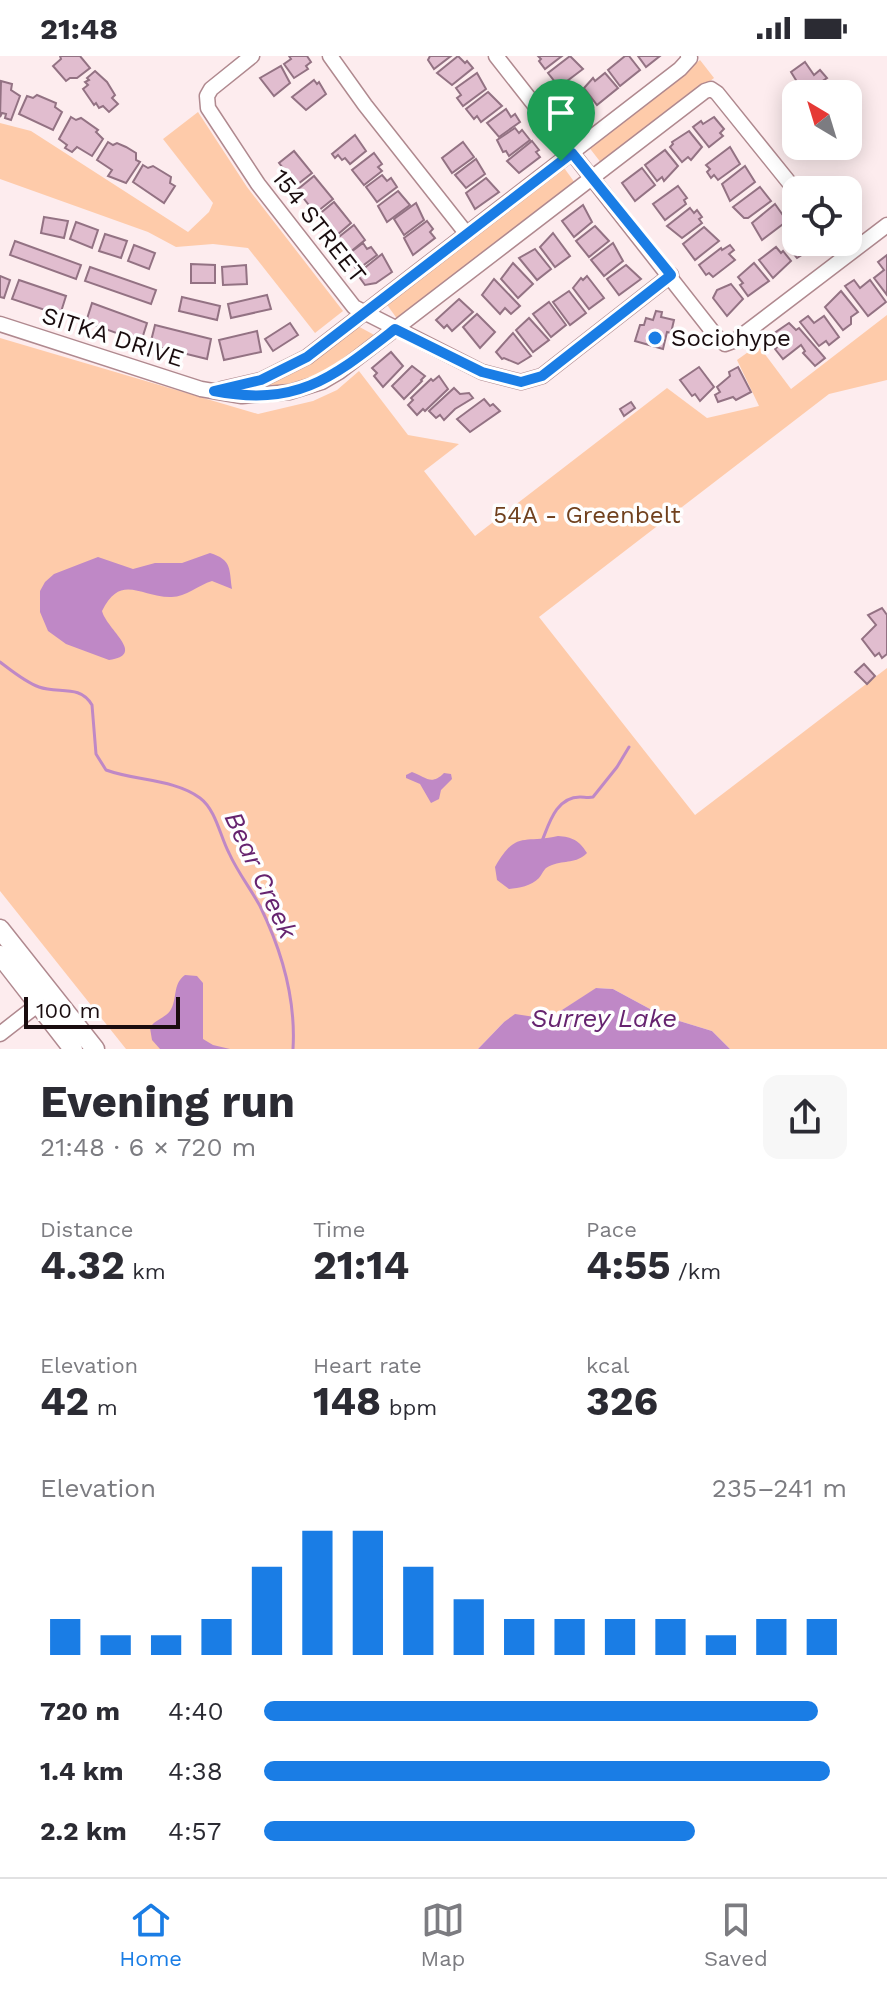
<!DOCTYPE html>
<meta charset="utf-8">
<style>
:root{--surface:#fff;--page:#f7f7f7;--text:#2b2b33;--muted:#7c7c81;--line:#e1e1e2;--accent:#1a7de5}
body{margin:0;font-family:"Work Sans",sans-serif;background:var(--page);color:var(--text);height:100vh;display:flex;flex-direction:column;font-size:30px;white-space:nowrap}
*{box-sizing:border-box;margin:0}
p{font-size:26px;color:var(--muted)}
.icon{flex:none;width:44px;height:44px;fill:none;stroke:currentColor;stroke-width:2;stroke-linecap:round;stroke-linejoin:round}
.map{position:relative;height:993px;overflow:hidden}
.sheet{display:flex;flex-direction:column;background:var(--surface);flex:1}
.sheet>*{flex:none}
.needle{width:52px;rotate:322deg}
.tools{position:absolute;left:782px;top:24px;display:grid;gap:16px}
.tools a{display:grid;place-items:center;width:80px;height:80px;border-radius:16px;background:var(--surface);box-shadow:0 4px 20px #0003;font-size:40px}
.scale{position:absolute;left:24px;bottom:20px;width:156px;box-sizing:border-box;padding-left:8px;border:4px solid #190c0e;border-top:0;font-size:22px;line-height:28px;white-space:nowrap;color:#190c0e;-webkit-text-stroke:6px #fefefe;paint-order:stroke}
.pin{position:absolute;display:grid;place-items:center;width:68px;height:68px;color:#fff;margin:-82px -34px;border-radius:50% 50% 50% 0;rotate:-45deg;box-shadow:0 0 8px #0007}
.pin .icon{rotate:45deg}
.round{display:grid;place-items:center;flex:none;width:84px;height:84px;border-radius:16px;background:var(--page)}
.headline{display:flex;align-items:center;justify-content:space-between;height:136px;padding:0 40px}
h1{font-size:44px;font-weight:700;line-height:60px}
.stats{display:grid;grid-template-columns:repeat(3,1fr);gap:12px;height:136px;padding:8px 40px}
.stats div{display:grid;align-content:center}
.stats b{font-size:40px;font-weight:700}
.stats small{font-size:22px;font-weight:400}
.stats p{font-size:22px}
.chart{height:224px;padding:16px 40px}
.chart p{display:flex;justify-content:space-between}
.chart svg{width:100%;height:144px;margin-top:8px;stroke:var(--accent);stroke-width:6}
ul{padding:0 40px;list-style:none;font-size:26px}
li{display:grid;grid-template-columns:128px 96px 1fr;align-items:center;height:60px}
li i{height:20px;border-radius:10px;background:var(--accent)}
.status{display:flex;justify-content:space-between;align-items:center;height:56px;padding:0 40px;background:var(--surface);direction:ltr}
.status svg{height:22px;fill:currentColor}
.dock{display:flex;justify-content:space-around;align-items:center;height:112px;border-top:2px solid var(--line);background:var(--surface);font-size:22px;color:var(--muted)}
.dock a{display:grid;justify-items:center;gap:4px}
.dock .active{color:var(--accent)}
.map>svg:first-child{display:block}
</style>
<div class="status"><b>21:48</b><svg viewBox="0 0 49 12"><path d="M0 12V9h3v3zM5 12V6h3v6zM10 12V3h3v9zM15 12V0h3v12zM26 1h20v11H26zM47 4h2v5h-2z"/></svg></div>
<div class="map">
<svg width="887" height="993" viewBox="0 0 887 993">
<rect width="100%" height="100%" fill="#fdecee"/>
<!-- green -->
<g fill="#fecbaa">
<path d="M700 4 714 22 602 108 588 90Z"/>
<path d="M198 56 247 131 343 255 315 277 248 192 213 188 176 191 148 176 0 123V67L31 75 188 176 209 156 213 147 163 83Z"/>
<path d="M562 109 575 127 398 264 385 246Z"/>
<path d="M887 259V324L829 338 539 561 695 759 887 612V993H730L712 975 663 960 613 933 597 932 548 963 504 966 478 993H126L0 835V282L258 358 313 345 337 334 359 315 408 379 459 388 424 415 475 480 667 332 707 362 759 350 737 304 758 289 791 333Z"/>
<path d="M354 268 378 281 336 313 303 329 241 334Z"/>
</g>
<!-- water -->
<g fill="#bf88c6">
<path d="M210 497C232 504 229 512 232 533L212 525C198 529 185 542 170 541 140 541 121 517 102 555 107 574 147 599 109 604L66 588 48 575 40 556V535L45 526 54 518 98 501 133 513 155 507H182Z"/>
<path d="M412 716C426 721 431 730 444 717L451 718 452 723 441 734 439 743 431 747 420 728 406 722V719Z"/>
<path d="M558 780C572 781 579 784 587 797 576 808 565 804 552 809 543 812 544 816 539 822 531 830 519 832 509 833L497 824 495 811C516 774 523 788 558 780Z"/>
<path d="M185 919 197 920 203 927V983L213 989 230 993H160L152 984 150 972C155 963 164 963 170 955 178 943 172 928 185 919Z"/>
<path d="M596 932 613 933 663 960 712 975 730 993H478L504 966 515 958 548 963Z"/>
</g>
<g fill="none" stroke-linecap="round" stroke-linejoin="round">
<!-- stream -->
<g stroke="#bf88c6" stroke-width="3">
<path d="M0 606C12 615 25 626 39 631 58 638 80 628 92 649L96 698 106 714C136 725 174 723 200 742 216 754 220 780 229 797 237 815 250 832 260 850 282 895 296 943 293 993"/>
<path d="M542 785C549 768 556 741 580 741 584 741 589 742 593 741L617 711 629 691"/>
</g>
</g>
<!-- building -->
<g fill="#e1bdcf" stroke="#937283" stroke-width="2">
<path d="M60 0H80L90 12 77 22H70L66 25 53 10 61 3Z"/>
<path d="M289 0H307L311 6 306 10 308 13 294 22 284 8 291 3Z"/>
<path d="M430 0H451L434 13 428 4Z"/>
<path d="M458 0 465 7 467 5 473 12 452 29 437 17Z"/>
<path d="M538 0H562L545 13 539 5 541 3Z"/>
<path d="M570 0 583 13 559 31 548 17Z"/>
<path d="M625 0H629L640 14 620 30 608 14Z"/>
<path d="M638 0H660L646 11Z"/>
<path d="M805 6 814 19 820 14 827 22 804 37 791 16Z"/>
<path d="M281 10 290 27 274 40 260 22Z"/>
<path d="M95 15 107 26 115 39 112 42 118 48 109 56 103 50 99 52 96 47 94 49 83 33 88 29 85 26 89 24 87 22Z"/>
<path d="M477 17 486 33 463 50 457 42 461 39 456 32Z"/>
<path d="M605 17 618 32 597 49 584 32 593 22 595 25Z"/>
<path d="M314 24 317 28 319 26 326 38 306 54 292 41Z"/>
<path d="M1 25 12 28 11 34 20 40 11 64 5 62 6 58 2 57 0 61Z"/>
<path d="M581 35 593 51 573 64 562 50Z"/>
<path d="M488 36 502 50 481 66 477 60 474 63 466 53Z"/>
<path d="M37 39 56 47 55 51 62 56 53 74 19 58 27 40 33 42Z"/>
<path d="M506 53 511 61 515 58 520 66 499 81 487 67Z"/>
<path d="M71 61 76 64 81 62 98 74 96 76 103 83 92 100 77 91 72 96 65 92 67 89 59 83Z"/>
<path d="M714 61 724 73 720 77 723 80 709 91 693 71 701 65 703 68Z"/>
<path d="M515 72 519 77 522 74 530 84 509 100 506 95 503 96 497 84Z"/>
<path d="M689 75 702 91 691 104 688 101 682 106 670 91 673 88 672 86Z"/>
<path d="M355 79 366 95 350 108 345 102 342 104 338 99 335 102 332 98Z"/>
<path d="M532 85 539 94 536 96 540 101 519 117 507 105Z"/>
<path d="M108 86 113 89 117 87 126 91 136 97V104L140 106 126 127 108 120 112 114 97 104Z"/>
<path d="M463 86 474 101 452 117 442 102Z"/>
<path d="M730 91 740 108 718 124 714 119 711 122 707 116 710 113 706 109Z"/>
<path d="M665 94 678 110 664 125 662 121 657 125 645 109Z"/>
<path d="M294 95 312 117 294 131 281 114 283 112 279 107Z"/>
<path d="M374 97 382 108 378 111 382 115 364 129 352 114Z"/>
<path d="M476 103 485 118 466 132 455 119Z"/>
<path d="M143 109 148 112 153 110 171 121 170 127 175 130 164 147 133 126Z"/>
<path d="M745 110 755 126 730 145 722 128Z"/>
<path d="M642 112 655 129 635 145 622 127Z"/>
<path d="M382 119 387 125 391 122 397 131 377 146 366 131Z"/>
<path d="M314 120 333 143 318 155 315 150 312 153 297 134Z"/>
<path d="M486 122 499 136 475 153 466 137Z"/>
<path d="M678 130 687 142 684 144 686 148 665 164 653 148Z"/>
<path d="M760 131 771 145 748 162H744L733 151Z"/>
<path d="M398 135 410 149 387 166 378 150Z"/>
<path d="M334 146 351 167 337 179 332 173 329 175 317 160Z"/>
<path d="M416 147 424 164 404 179 394 163Z"/>
<path d="M775 148 787 165 762 184 752 167Z"/>
<path d="M583 149 592 166 574 181 562 165Z"/>
<path d="M690 152 694 157 697 154 702 161 699 163 702 167 682 182 667 170Z"/>
<path d="M44 161 68 165 64 182 41 177Z"/>
<path d="M427 165 433 173 430 176 435 182 413 199 404 182Z"/>
<path d="M76 166 98 174 92 192 70 183Z"/>
<path d="M354 169 365 184 349 197 344 190 341 192 335 184Z"/>
<path d="M595 170 609 185 589 201 576 185Z"/>
<path d="M704 171 719 185 695 204 683 188Z"/>
<path d="M796 173V186H813L816 190 797 202 784 186Z"/>
<path d="M553 177 570 200 555 211 540 191Z"/>
<path d="M105 178 127 185 121 202 99 195Z"/>
<path d="M15 185 81 209 76 223 10 199Z"/>
<path d="M363 187 367 193 371 191 377 199 357 214 352 207 348 209 343 202Z"/>
<path d="M613 187 623 205 604 220 591 204Z"/>
<path d="M134 189 155 197 149 213 128 205Z"/>
<path d="M730 189 734 194 729 198 735 204 713 221 709 217 706 219 699 209 721 192 722 194Z"/>
<path d="M776 191 781 197 783 195 791 205 773 222 759 204Z"/>
<path d="M535 193 551 213 537 224 519 202Z"/>
<path d="M382 198 392 216 376 227 365 229 357 218Z"/>
<path d="M887 199V239L874 222 884 214 878 206Z"/>
<path d="M513 207 533 228 518 242 501 223Z"/>
<path d="M754 207 769 225 748 240 740 229 743 227 738 221Z"/>
<path d="M191 208 215 209V227H191Z"/>
<path d="M246 209 247 228 223 229 222 211Z"/>
<path d="M626 209 641 223 619 239 607 223Z"/>
<path d="M90 211 156 234 151 248 85 225Z"/>
<path d="M0 220 10 224 4 242 0 241Z"/>
<path d="M587 220 604 242 589 253 573 232 581 222 583 224Z"/>
<path d="M494 223 520 250 511 258 505 252 500 258 482 239Z"/>
<path d="M19 224 66 240 60 259 12 243Z"/>
<path d="M854 224 860 232 870 224 886 246 868 260 845 230Z"/>
<path d="M731 228 743 243 727 260 713 242 717 234Z"/>
<path d="M569 235 586 257 570 269 553 246Z"/>
<path d="M841 235 858 256 851 261V268L843 274 825 251Z"/>
<path d="M267 239 271 253 231 262 228 248Z"/>
<path d="M182 241 220 250 217 264 179 255Z"/>
<path d="M459 243 473 256 452 275 447 269 444 272 436 264Z"/>
<path d="M549 246 566 269 551 281 533 258Z"/>
<path d="M92 247 147 267 141 286 86 266Z"/>
<path d="M656 255 662 256 661 261 674 264 671 277 667 276 663 293 635 285 640 269H644L646 262 653 264Z"/>
<path d="M477 258 495 276 480 292 463 271Z"/>
<path d="M808 260 814 267 824 260 839 281 829 289 826 285 819 290 800 266Z"/>
<path d="M529 262 549 284 533 296 516 274Z"/>
<path d="M290 267 298 279 273 295 265 283Z"/>
<path d="M789 267 796 274 799 272 825 302 815 310 803 297 805 295 801 289 783 303 775 293 781 288 779 285 776 287 770 280Z"/>
<path d="M155 269 211 283 207 303 150 289Z"/>
<path d="M257 275 261 296 224 304 219 284Z"/>
<path d="M513 277 531 300 518 308 504 302 502 303 496 296Z"/>
<path d="M391 296 403 310 383 331 374 320 377 317 372 312Z"/>
<path d="M412 310 425 320 421 324 422 325 404 343 392 330Z"/>
<path d="M699 311 714 331 700 345 695 338 692 340 680 324Z"/>
<path d="M738 311 751 336 736 344 733 341 718 346 715 339 720 336 717 331 730 320 729 316Z"/>
<path d="M439 320 448 333 425 355 423 353 417 359 408 349 413 344 411 342 431 323 433 325Z"/>
<path d="M454 332 460 338 469 337 473 342 455 353 444 364 440 359 436 362 429 355Z"/>
<path d="M484 343 490 350 493 348 500 355 470 376 457 363Z"/>
<path d="M631 346 635 352 624 360 620 353Z"/>
<path d="M882 552 887 559V598L882 602 879 597 875 600 862 583 876 569 868 559Z"/>
<path d="M864 608 875 620 867 628 855 616Z"/>
</g>
<g fill="none" stroke-linecap="round" stroke-linejoin="round">
<defs>
<g id="minor">
<path d="M252 0 211 33 207 40 208 52 258 128 354 251 482 316 521 326 542 320 671 219"/>
<path d="M330 0 365 49 466 177"/>
<path d="M496 0 716 280 725 288 736 284 887 169"/>
<path d="M0 268 201 333 242 340 290 336 322 326 339 316 705 35 711 33 717 37 796 135"/>
<path d="M222 333 261 324 307 301 680 13 690 2 688 0"/>
<path d="M0 978 45 943"/>
</g>
<g id="major">
<path d="M0 873 95 993"/>
<path d="M0 899 73 993"/>
</g>
</defs>
<!-- minor casing -->
<use href="#minor" stroke="#b0898f" stroke-width="17"/>
<!-- major casing -->
<use href="#major" stroke="#b0898f" stroke-width="21"/>
<!-- minor -->
<use href="#minor" stroke="#fff" stroke-width="14"/>
<!-- major -->
<use href="#major" stroke="#fff" stroke-width="18"/>
</g>
<g fill="none" stroke-linecap="round" stroke-linejoin="round">
<defs>
<path id="route" d="M572 97 671 219 542 320 521 326 482 316 395 273C332 322 298 351 214 335L261 324 307 301Z"/>
</defs>
<!-- route casing -->
<use href="#route" stroke="#fff" stroke-width="16"/>
<!-- route -->
<use href="#route" stroke="#1a7de5" stroke-width="10"/>
</g>
<!-- markers -->
<circle fill="#1a7de5" stroke="#fefefe" stroke-width="3" cx="655" cy="282" r="8"/>
<g text-anchor="middle" stroke-width="7" stroke-linejoin="round" paint-order="stroke">
<!-- street labels -->
<g font-size="24" fill="#190c0e" stroke="#fefefe">
<text transform="translate(319 170) rotate(52)" y="8">154 STREET</text>
<text transform="translate(113 281) rotate(18)" y="8">SITKA DRIVE</text>
</g>
<!-- poi labels -->
<g font-size="24" fill="#190c0e" stroke="#fefefe" text-anchor="start">
<text x="671" y="290">Sociohype</text>
</g>
<!-- park labels -->
<g font-size="24" fill="#70401d" stroke="#fefefe">
<text x="587" y="467">54A - Greenbelt</text>
</g>
<!-- water labels -->
<g font-size="26" font-style="italic" fill="#66236f" stroke="#fefefe">
<text transform="translate(261 819) rotate(65)" y="9">Bear Creek</text>
<text x="604" y="971">Surrey Lake</text>
</g>
</g>
</svg>
<div class="tools">
<a><svg class="needle" viewBox="-14 -14 28 28"><path d="M0-13l5 13h-10z" fill="#e53935"/><path d="M0 13l5-13h-10z" fill="#7c7c81"/></svg></a>
<a><svg class="icon" aria-label="locate" viewBox="0 0 24 24"><circle cx="12" cy="12" r="6"/><path d="M12 2v4M12 18v4M2 12h4M18 12h4"/></svg></a>
</div>
<div class="scale">100 m</div>
<div class="pin" style="left:561px;top:105px;background:#1e9e55"><svg class="icon" aria-label="arrive" viewBox="0 0 24 24"><path d="M6 21V4h12l-3 4 3 4H6"/></svg></div>
</div>
<section class="sheet">
<div class="headline"><div><h1>Evening run</h1><p>21:48 · 6 × 720 m</p></div><a class="round"><svg class="icon" aria-label="share" viewBox="0 0 24 24"><path d="M12 15V3M7 8l5-5 5 5M5 13v7h14v-7"/></svg></a></div>
<div class="stats">
<div><p>Distance</p><b>4.32<small> km</small></b></div>
<div><p>Time</p><b>21:14</b></div>
<div><p>Pace</p><b>4:55<small> /km</small></b></div>
</div>
<div class="stats">
<div><p>Elevation</p><b>42<small> m</small></b></div>
<div><p>Heart rate</p><b>148<small> bpm</small></b></div>
<div><p>kcal</p><b>326</b></div>
</div>
<div class="chart"><p><span>Elevation</span>235–241 m</p>
<svg viewBox="0 0 160 44" preserveAspectRatio="none"><path d="M5 44V33M15 44V38M25 44V38M35 44V33M45 44V17M55 44V6M65 44V6M75 44V17M85 44V27M95 44V33M105 44V33M115 44V33M125 44V33M135 44V38M145 44V33M155 44V33"/></svg>
</div>
<ul>
<li><b>720 m</b>4:40<i style="width:95%"></i></li>
<li><b>1.4 km</b>4:38<i style="width:97%"></i></li>
<li><b>2.2 km</b>4:57<i style="width:74%"></i></li>
</ul>
</section>
<nav class="dock">
<a class="active"><svg class="icon" aria-label="home" viewBox="0 0 24 24"><path d="M3 11l9-7 9 7M6 9v11h12V9"/></svg>Home</a>
<a><svg class="icon" aria-label="map" viewBox="0 0 24 24"><path d="M3 6l6-2 6 2 6-2v14l-6 2-6-2-6 2zM9 4v14M15 6v14"/></svg>Map</a>
<a><svg class="icon" aria-label="saved" viewBox="0 0 24 24"><path d="M7 4h10v16l-5-4-5 4z"/></svg>Saved</a>
</nav>
